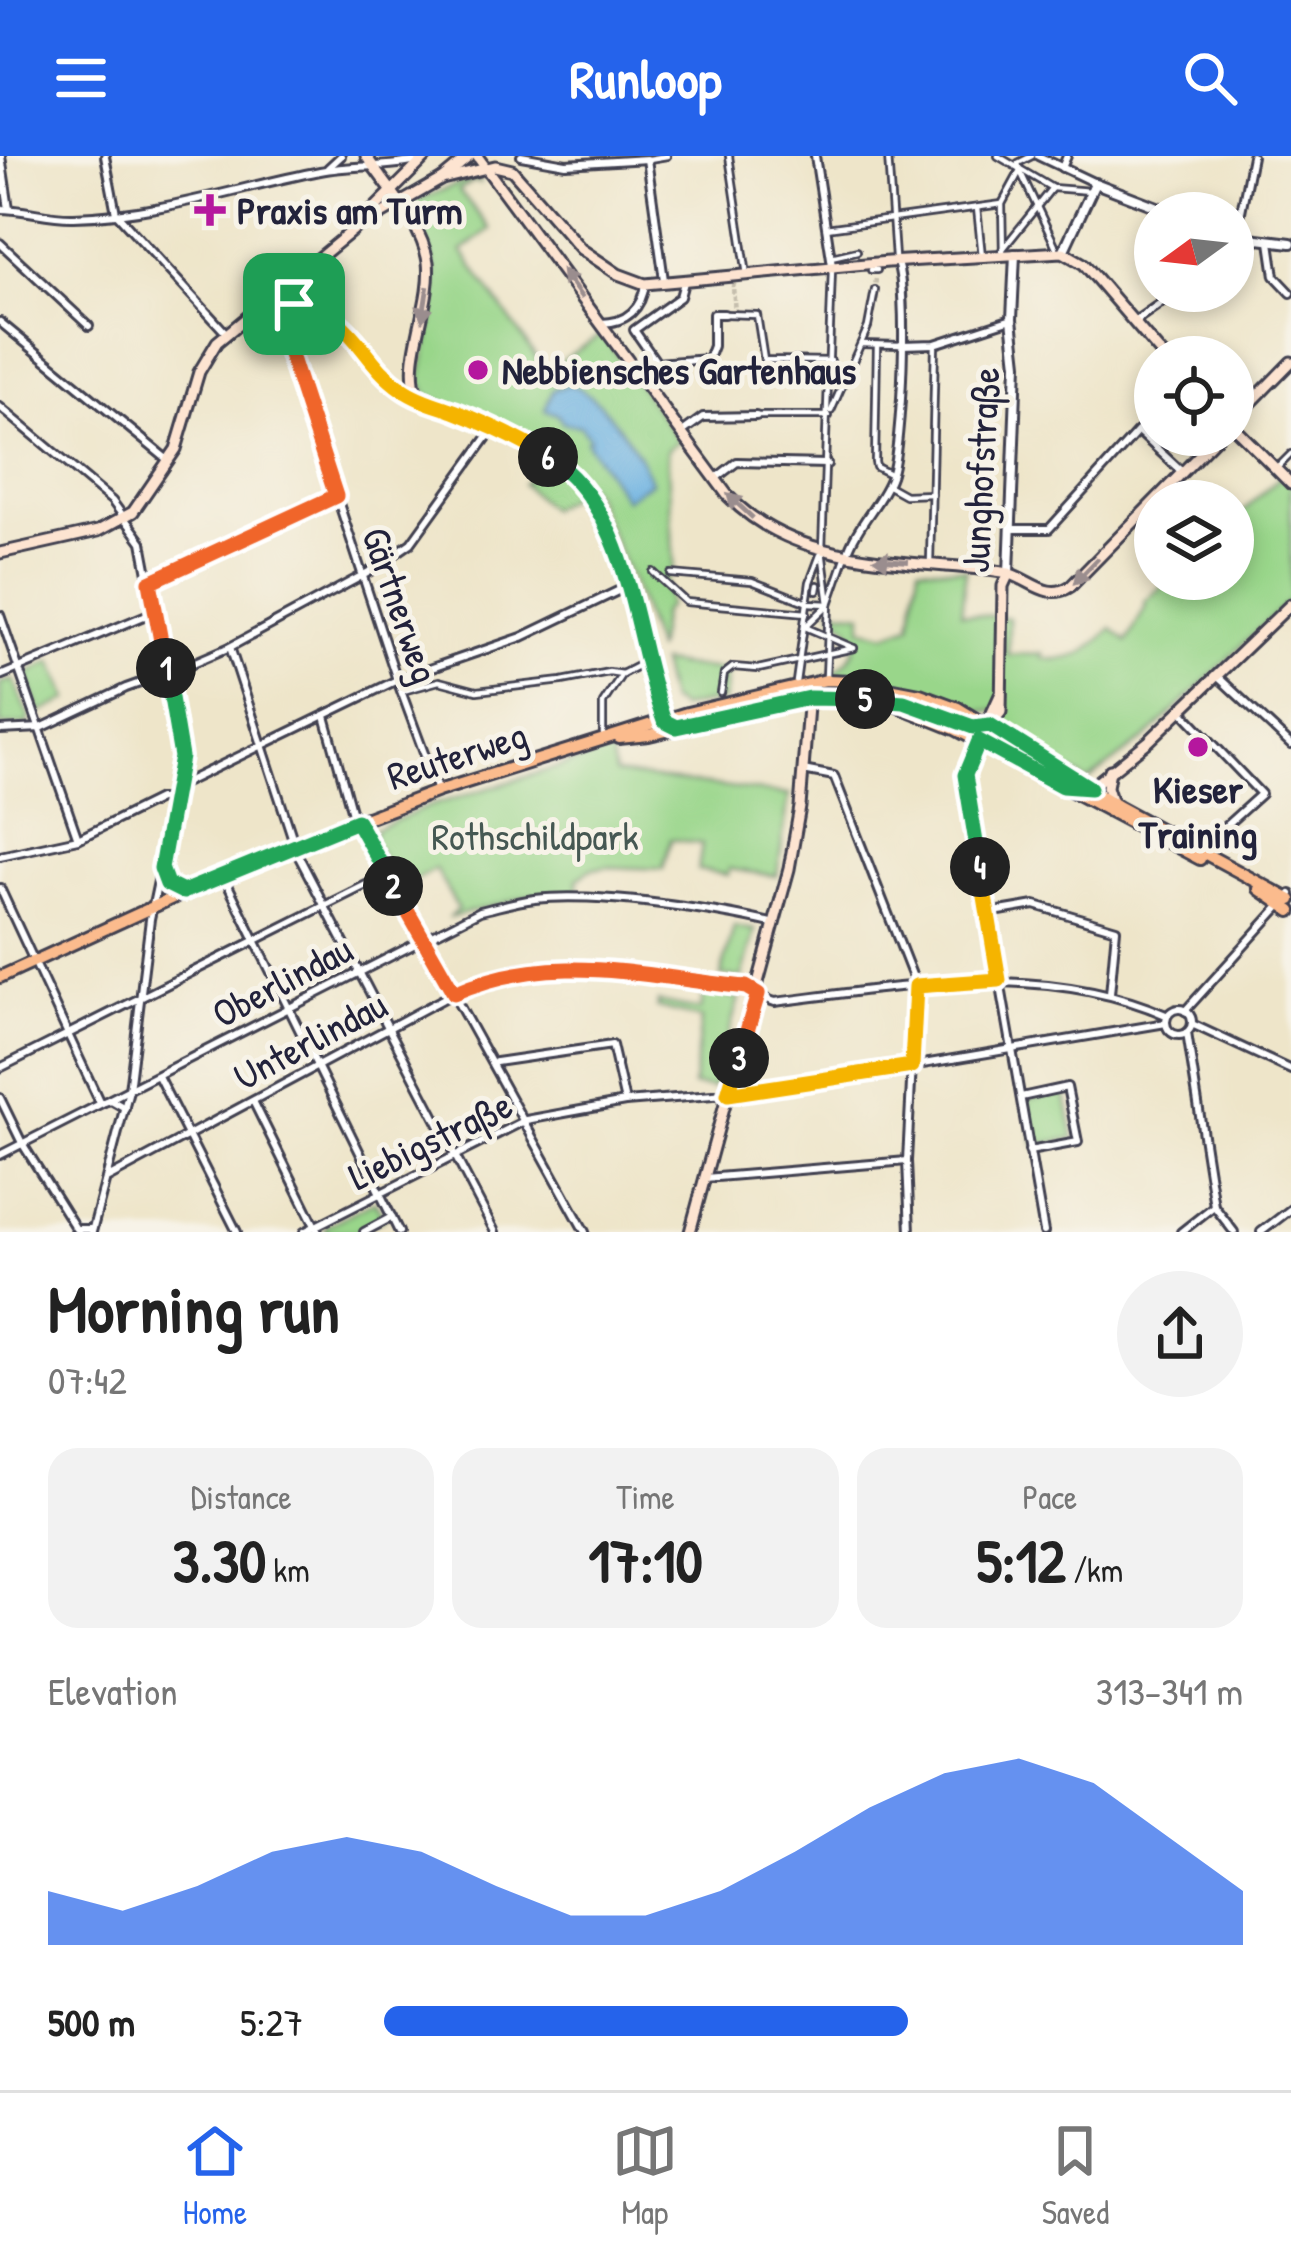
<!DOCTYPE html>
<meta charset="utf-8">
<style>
:root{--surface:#fff;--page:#f2f2f2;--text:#222;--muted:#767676;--line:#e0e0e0;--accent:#2563eb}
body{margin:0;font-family:"Patrick Hand",sans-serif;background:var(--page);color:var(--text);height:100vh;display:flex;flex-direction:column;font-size:45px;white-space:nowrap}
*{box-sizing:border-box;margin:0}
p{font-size:39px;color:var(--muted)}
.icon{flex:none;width:66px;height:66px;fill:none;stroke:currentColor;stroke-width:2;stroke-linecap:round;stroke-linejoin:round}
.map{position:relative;height:1076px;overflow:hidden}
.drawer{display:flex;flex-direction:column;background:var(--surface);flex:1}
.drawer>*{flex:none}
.needle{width:78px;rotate:255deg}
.fabs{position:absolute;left:1134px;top:36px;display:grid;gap:24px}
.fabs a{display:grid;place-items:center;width:120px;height:120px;border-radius:50%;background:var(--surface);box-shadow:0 6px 18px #0003;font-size:60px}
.pin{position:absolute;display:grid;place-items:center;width:102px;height:102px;color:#fff;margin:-51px;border-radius:24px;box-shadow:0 6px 18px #0006}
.km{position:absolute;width:60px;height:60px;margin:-30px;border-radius:50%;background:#222;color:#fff;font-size:33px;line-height:60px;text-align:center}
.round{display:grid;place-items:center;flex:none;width:126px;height:126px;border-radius:63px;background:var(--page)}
.summary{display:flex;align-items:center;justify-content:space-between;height:204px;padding:0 48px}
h1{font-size:66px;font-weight:700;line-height:90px}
.stats{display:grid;grid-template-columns:repeat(3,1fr);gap:18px;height:204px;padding:12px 48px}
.stats div{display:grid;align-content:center;border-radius:30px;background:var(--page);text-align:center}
.stats b{font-size:60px;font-weight:700}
.stats small{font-size:33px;font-weight:400}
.stats p{font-size:33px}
.chart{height:336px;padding:24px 48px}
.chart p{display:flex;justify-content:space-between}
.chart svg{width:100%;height:216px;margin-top:12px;fill:var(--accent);opacity:.7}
ul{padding:0 48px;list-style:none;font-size:39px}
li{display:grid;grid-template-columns:192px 144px 1fr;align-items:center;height:90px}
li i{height:30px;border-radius:15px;background:var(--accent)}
header{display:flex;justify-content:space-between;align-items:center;height:156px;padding:0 48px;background:var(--accent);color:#fff;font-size:54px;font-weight:700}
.tab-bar{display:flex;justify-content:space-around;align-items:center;height:168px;border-top:3px solid var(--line);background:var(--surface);font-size:33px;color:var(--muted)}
.tab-bar a{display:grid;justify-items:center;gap:6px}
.tab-bar .active{color:var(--accent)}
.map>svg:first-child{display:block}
</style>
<header><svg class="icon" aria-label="menu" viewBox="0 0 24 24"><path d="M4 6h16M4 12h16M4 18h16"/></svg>Runloop<svg class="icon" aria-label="search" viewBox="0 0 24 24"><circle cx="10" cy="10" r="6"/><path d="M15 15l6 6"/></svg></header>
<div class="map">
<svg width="1291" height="1076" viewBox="0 0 1291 1076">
<rect width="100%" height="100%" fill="#f7f3e8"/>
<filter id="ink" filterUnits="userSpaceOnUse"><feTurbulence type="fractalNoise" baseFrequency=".00833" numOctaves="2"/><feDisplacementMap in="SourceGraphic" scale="24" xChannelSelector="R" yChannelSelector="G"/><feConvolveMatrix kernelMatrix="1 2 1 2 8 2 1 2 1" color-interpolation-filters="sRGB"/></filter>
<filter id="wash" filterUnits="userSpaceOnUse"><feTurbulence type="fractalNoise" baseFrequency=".004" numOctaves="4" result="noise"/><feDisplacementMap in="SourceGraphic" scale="48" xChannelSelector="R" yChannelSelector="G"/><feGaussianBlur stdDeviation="2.7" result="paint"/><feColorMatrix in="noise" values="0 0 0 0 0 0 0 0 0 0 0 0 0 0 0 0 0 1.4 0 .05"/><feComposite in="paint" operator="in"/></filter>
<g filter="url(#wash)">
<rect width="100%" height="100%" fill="#eee5c9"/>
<!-- green -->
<g fill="#99d68a" stroke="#5e7c62" stroke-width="3">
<path d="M479 22V27L473 25 459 34 490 73 462 95 546 215 602 178 679 285 667 294 674 409 666 424 668 450 662 456 656 495 633 428 592 335 570 312 428 239 420 223C433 156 452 120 411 59L418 43C442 36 459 25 479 22Z"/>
<path d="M545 304 582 333 549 353 523 328Z"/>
<path d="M1282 319 1291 328V442L1147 581 1088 625 1016 585 996 555H963L920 538 826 521C845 510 869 490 845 467 831 455 840 471 832 453L863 457 862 472 886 478 911 469 919 410 966 413 961 457 1009 462 1008 499 1043 497 1042 502C1075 508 1090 494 1112 472L1127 486 1146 450 1144 447 1170 423H1233V365Z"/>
<path d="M52 505 69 543 40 557 27 518Z"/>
<path d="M660 507 727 515 724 544 680 552 669 545Z"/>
<path d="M14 524 30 562 28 568 0 570V527Z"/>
<path d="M611 595 615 618 789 639 777 720 729 713 728 719 698 714 702 688 671 683 663 713 609 711 591 713 578 722V737L529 740 448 762 458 753 435 713 400 732 373 685 375 673 430 650Z"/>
<path d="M734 770 755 774 742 822 721 820Z"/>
<path d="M705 834 739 842 713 932 693 930 701 863 657 852 658 846 700 854Z"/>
<path d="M1065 936 1074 982 1035 989 1027 944Z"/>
<path d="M375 1045 384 1062 356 1076H325L326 1070Z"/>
</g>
<!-- water -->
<path fill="#6bb1e1" stroke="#466a8e" stroke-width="3" d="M568 228C598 235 642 297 651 326L625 343 586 285 589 282 581 270 563 267 557 258 545 254 553 234Z"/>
</g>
<g filter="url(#ink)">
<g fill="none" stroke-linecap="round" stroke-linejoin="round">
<!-- pedestrian-tunnel -->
<g stroke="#c5bead" stroke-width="4.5" stroke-dasharray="4.5 2" stroke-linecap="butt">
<path d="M875 134 876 121"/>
<path d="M735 157 733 130 737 122"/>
</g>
<defs>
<g id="pedestrian">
<path d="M729 0 747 119"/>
<path d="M888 0 895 102"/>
<path d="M998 0 1052 32 1091 35"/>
<path d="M649 3 667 0"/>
<path d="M1020 15 1056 91"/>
<path d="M977 52 982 100"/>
<path d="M826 72 1002 48"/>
<path d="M1002 94 1051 33"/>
<path d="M1003 99 1002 48 1020 15 1018 7 1032 0"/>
<path d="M831 101 857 95"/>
<path d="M871 114H877"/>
<path d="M724 158 757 159 764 204 831 205"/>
<path d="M861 188 901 189"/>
<path d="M877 189 875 306 876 311 892 319"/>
<path d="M831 255 868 171 875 134"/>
<path d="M757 260H829"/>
<path d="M1142 276 1155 263"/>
<path d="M1278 311 1291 298"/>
<path d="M887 329 905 339 932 338"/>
<path d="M930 407 935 188"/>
<path d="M653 416 686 446 807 457"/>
<path d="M671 418 752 425 808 447 829 448"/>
<path d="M817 435 818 429"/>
<path d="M829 448 822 394 832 113"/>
<path d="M807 469 829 448"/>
<path d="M805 471 854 492"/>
<path d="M826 521 829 448 845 402"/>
<path d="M796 526 810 426 820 399"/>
<path d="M403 535 439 525 477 535 562 525 609 516 622 518 647 505"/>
<path d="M721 537 724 518 733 511 758 513 854 492"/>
<path d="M603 578V547L622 518"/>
</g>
<g id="minor">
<path d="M1 0 9 53"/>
<path d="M105 0 116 57 226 177"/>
<path d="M521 0 566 8 647 3 664 124"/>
<path d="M815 0 832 109"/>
<path d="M1038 0 1095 27"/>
<path d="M328 12 341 0"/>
<path d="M1062 12 1067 0"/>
<path d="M0 53C25 53 49 62 74 61 159 59 237 31 320 15 354 8 387 13 421 4"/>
<path d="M1236 81 1252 0"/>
<path d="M1270 86 1275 120 1291 137"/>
<path d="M0 87 89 170"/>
<path d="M684 126 680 141 634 174 657 207 708 203 713 190V158H724"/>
<path d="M268 147C366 148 350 210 417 241"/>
<path d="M294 148 281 154 279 165 397 524 438 635"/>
<path d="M1135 165 1178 135"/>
<path d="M0 166 169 305"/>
<path d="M601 167C627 167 642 152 645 128"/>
<path d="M901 189 935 188 1012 163"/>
<path d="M0 251 112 345 142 386 180 586 178 630 150 763 129 934 92 1076"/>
<path d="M681 277 703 261 756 260"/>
<path d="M716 322 737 306 827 308"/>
<path d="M1012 373H1049L1138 275 1182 316"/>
<path d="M849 393C859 366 882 346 891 320 902 291 909 128 896 105"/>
<path d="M150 426 336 340"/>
<path d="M0 459 78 683"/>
<path d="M230 491 298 699 495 1076"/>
<path d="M0 520 156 455"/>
<path d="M1217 520 1291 589"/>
<path d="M1181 554 1261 638 1199 694"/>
<path d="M325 560 351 654 585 1076"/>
<path d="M0 574 41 572 126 532 179 513 230 491 369 416 411 387 493 273"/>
<path d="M979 585 967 607 966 631 1044 1076"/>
<path d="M803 614 834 620 916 829 907 1005 910 1076"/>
<path d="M178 630 397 524 522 481 626 431"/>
<path d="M0 700 78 683 159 643H176"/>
<path d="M162 715 167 727 180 736"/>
<path d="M223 719 399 1076"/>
<path d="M0 732 100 947 111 944 125 952"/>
<path d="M988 757 1035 749 1116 773 1110 838"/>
<circle cx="1179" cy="866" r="13"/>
<path d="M1185 855 1291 738"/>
<path d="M1194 869 1291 914"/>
<path d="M1187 877 1214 1050 1234 1076"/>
<path d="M496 906 612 889 625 946"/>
<path d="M0 912 386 719"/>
<path d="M158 920 237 1076"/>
<path d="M1021 941 1067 931 1078 986 1029 995"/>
<path d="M0 942 22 987 76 1073H91"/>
<path d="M253 945 318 1076"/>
<path d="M0 999 480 755C498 751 516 745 535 743 597 736 713 753 775 768"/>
<path d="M108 1022 454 837C477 827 500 816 525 813 586 806 681 818 741 831 753 833 763 843 775 846 905 830 1043 805 1166 859"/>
<path d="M705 1022 907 1005"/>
<path d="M304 1076 526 964 625 946 763 935 1166 867"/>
<path d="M364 1076 392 1061"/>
<path d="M1181 1076 1214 1050"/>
<path d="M1261 1076 1291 1053"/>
</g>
<g id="tertiary">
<path d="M1233 80 1291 87"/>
<path d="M1063 96 1095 27 1173 57"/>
<path d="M1009 417 1017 208 1012 163 1015 98"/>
</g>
<g id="secondary">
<path d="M366 0C387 31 422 68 428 106 433 147 403 202 417 238L530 290 567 313 590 337 621 410 662 558 667 566"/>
<path d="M477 0 728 340C799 414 909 402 1003 416 1028 420 1046 447 1071 430L1219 279"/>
<path d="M442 23 495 10 512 14 581 93 618 118 645 128 888 106 1063 96 1084 108 1164 201"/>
<path d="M362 69 442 23 470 0"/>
<path d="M1233 265 1291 206"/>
<path d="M1233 270 1291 328"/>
<path d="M0 397 98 375 133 356 176 293 199 216 217 186 352 75 427 0"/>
<path d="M990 569 1001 556 1003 430 1009 417"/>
<path d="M979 585 1000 539"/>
<path d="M1110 614 1107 631 1112 647"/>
<path d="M1090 632 1149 585 1291 448"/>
<path d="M690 1076 789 713 800 651 809 538"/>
</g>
<g id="primary">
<path d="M905 546 973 571 989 570"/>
<path d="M619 582 649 579 809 542 883 544 955 573 1200 703"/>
<path d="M1259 733 1291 755"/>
<path d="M0 821 249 707 438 635 687 557 826 524 853 525 920 538 958 552 1119 651 1291 744"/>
</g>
</defs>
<!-- pedestrian casing -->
<use href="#pedestrian" stroke="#413f50" stroke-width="10"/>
<!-- minor casing -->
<use href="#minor" stroke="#413f50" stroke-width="12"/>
<!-- tertiary casing -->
<use href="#tertiary" stroke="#413f50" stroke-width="14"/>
<!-- secondary casing -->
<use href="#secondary" stroke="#413f50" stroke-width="15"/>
<!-- primary casing -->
<use href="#primary" stroke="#413f50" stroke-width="16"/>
<!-- pedestrian -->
<use href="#pedestrian" stroke="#fff" stroke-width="4.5"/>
<!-- minor -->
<use href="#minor" stroke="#fff" stroke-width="6"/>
<!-- tertiary -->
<use href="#tertiary" stroke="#fff" stroke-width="8"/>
<!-- secondary -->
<use href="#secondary" stroke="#fde4d1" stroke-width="9"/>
<!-- primary -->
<use href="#primary" stroke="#fbbb8d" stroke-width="10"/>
</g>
<!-- one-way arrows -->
<defs><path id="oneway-solid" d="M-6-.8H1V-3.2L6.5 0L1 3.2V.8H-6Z" transform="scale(3)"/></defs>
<g fill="#9a8d8e">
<use href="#oneway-solid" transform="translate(572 128) rotate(-126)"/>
<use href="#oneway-solid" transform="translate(425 148) rotate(99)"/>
<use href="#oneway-solid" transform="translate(740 350) rotate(-137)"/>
<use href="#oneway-solid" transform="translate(891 404) rotate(-175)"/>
<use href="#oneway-solid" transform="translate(1086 415) rotate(134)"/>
</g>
</g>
<g fill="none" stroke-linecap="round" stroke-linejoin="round" filter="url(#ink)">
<defs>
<path id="split-1" d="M166 512 150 426 336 340 279 165 281 154 294 148"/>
<path id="split-2" d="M166 512 181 601 161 712 167 728 183 736 357 665 393 730"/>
<path id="split-3" d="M393 730 454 837C554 793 642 821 746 831L758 838 739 902"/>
<path id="split-4" d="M739 902 728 938 912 910 916 830 999 824 980 711"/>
<path id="split-5" d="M865 543 904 546 973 571 990 569 1090 632 1062 630 979 585 965 619 980 711"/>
<path id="split-6" d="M548 301C632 355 632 478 664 565L676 571 809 542 865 543"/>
<path id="split-7" d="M294 148C356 158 358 203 402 233 417 244 437 249 454 255 487 268 519 282 548 301"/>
</defs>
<!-- split-1 casing -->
<use href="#split-1" stroke="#fff" stroke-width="24"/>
<!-- split-2 casing -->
<use href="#split-2" stroke="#fff" stroke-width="24"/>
<!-- split-3 casing -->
<use href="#split-3" stroke="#fff" stroke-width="24"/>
<!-- split-4 casing -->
<use href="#split-4" stroke="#fff" stroke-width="24"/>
<!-- split-5 casing -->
<use href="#split-5" stroke="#fff" stroke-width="24"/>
<!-- split-6 casing -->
<use href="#split-6" stroke="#fff" stroke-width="24"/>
<!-- split-7 casing -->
<use href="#split-7" stroke="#fff" stroke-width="24"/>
<!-- split-1 -->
<use href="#split-1" stroke="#f0652b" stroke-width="15"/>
<!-- split-2 -->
<use href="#split-2" stroke="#22a559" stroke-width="15"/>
<!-- split-3 -->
<use href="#split-3" stroke="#f0652b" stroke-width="15"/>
<!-- split-4 -->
<use href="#split-4" stroke="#f5b400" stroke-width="15"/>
<!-- split-5 -->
<use href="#split-5" stroke="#22a559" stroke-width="15"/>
<!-- split-6 -->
<use href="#split-6" stroke="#22a559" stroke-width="15"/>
<!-- split-7 -->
<use href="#split-7" stroke="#f5b400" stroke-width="15"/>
</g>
<!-- markers -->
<g fill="#b5179e" stroke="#f7f3e8" stroke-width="4.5">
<path d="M204 36h12v12h12v12h-12v12h-12v-12h-12v-12h12z"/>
<circle cx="478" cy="214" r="12"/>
<circle cx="1198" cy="591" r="12"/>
</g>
<g text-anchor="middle" stroke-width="10" stroke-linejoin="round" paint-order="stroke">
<!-- poi labels -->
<g font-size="39" font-weight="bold" fill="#22223b" stroke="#f7f3e8" text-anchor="start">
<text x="237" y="68">Praxis am Turm</text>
<text x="502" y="228">Nebbiensches Gartenhaus</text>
<text x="1198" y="647" text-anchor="middle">Kieser<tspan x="1198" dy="45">Training</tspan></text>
</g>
<!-- street labels -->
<g font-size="39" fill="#22223b" stroke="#f7f3e8">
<text transform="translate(980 314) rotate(-87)" y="14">Junghofstraße</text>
<text transform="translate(401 449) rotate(71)" y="14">Gärtnerweg</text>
<text transform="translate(457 599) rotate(-18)" y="14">Reuterweg</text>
<text transform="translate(282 825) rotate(-28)" y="14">Oberlindau</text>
<text transform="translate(310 884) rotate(-28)" y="14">Unterlindau</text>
<text transform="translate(430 984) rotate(-26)" y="14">Liebigstraße</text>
</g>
<!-- park labels -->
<g font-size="39" fill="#465853" stroke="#f7f3e8">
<text x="535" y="694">Rothschildpark</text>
</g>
</g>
</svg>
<div class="fabs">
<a><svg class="needle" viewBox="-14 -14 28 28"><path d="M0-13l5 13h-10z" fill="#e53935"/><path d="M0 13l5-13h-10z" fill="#767676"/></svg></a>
<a><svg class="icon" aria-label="locate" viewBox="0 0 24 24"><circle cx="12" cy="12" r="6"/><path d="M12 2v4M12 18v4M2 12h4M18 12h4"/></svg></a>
<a><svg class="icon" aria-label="layers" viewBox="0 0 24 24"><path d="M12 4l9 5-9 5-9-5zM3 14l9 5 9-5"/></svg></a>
</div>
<div class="pin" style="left:294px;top:148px;background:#1e9e55"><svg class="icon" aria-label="arrive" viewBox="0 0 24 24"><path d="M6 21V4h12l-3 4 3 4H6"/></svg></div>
<b class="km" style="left:166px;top:512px">1</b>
<b class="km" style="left:393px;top:730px">2</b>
<b class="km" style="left:739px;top:902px">3</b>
<b class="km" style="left:980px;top:711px">4</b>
<b class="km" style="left:865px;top:543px">5</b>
<b class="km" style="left:548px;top:301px">6</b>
</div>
<section class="drawer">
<div class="summary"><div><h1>Morning run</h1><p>07:42</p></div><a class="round"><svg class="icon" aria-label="share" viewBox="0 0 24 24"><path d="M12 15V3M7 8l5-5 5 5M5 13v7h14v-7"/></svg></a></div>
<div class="stats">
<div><p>Distance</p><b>3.30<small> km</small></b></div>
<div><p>Time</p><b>17:10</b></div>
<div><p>Pace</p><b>5:12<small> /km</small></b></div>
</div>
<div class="chart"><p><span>Elevation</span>313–341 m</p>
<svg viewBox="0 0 160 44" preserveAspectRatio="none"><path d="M0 44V33L10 37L20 32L30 25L40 22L50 25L60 32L70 38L80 38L90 33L100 25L110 16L120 9L130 6L140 11L150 22L160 33V44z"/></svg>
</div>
<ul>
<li><b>500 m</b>5:27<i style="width:61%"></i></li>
</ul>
</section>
<nav class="tab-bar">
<a class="active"><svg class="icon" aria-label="home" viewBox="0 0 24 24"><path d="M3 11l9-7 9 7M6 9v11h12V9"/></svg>Home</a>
<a><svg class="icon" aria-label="map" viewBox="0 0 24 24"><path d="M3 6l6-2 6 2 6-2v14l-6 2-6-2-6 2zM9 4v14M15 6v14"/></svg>Map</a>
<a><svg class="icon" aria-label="saved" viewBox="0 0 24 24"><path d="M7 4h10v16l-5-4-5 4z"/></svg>Saved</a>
</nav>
